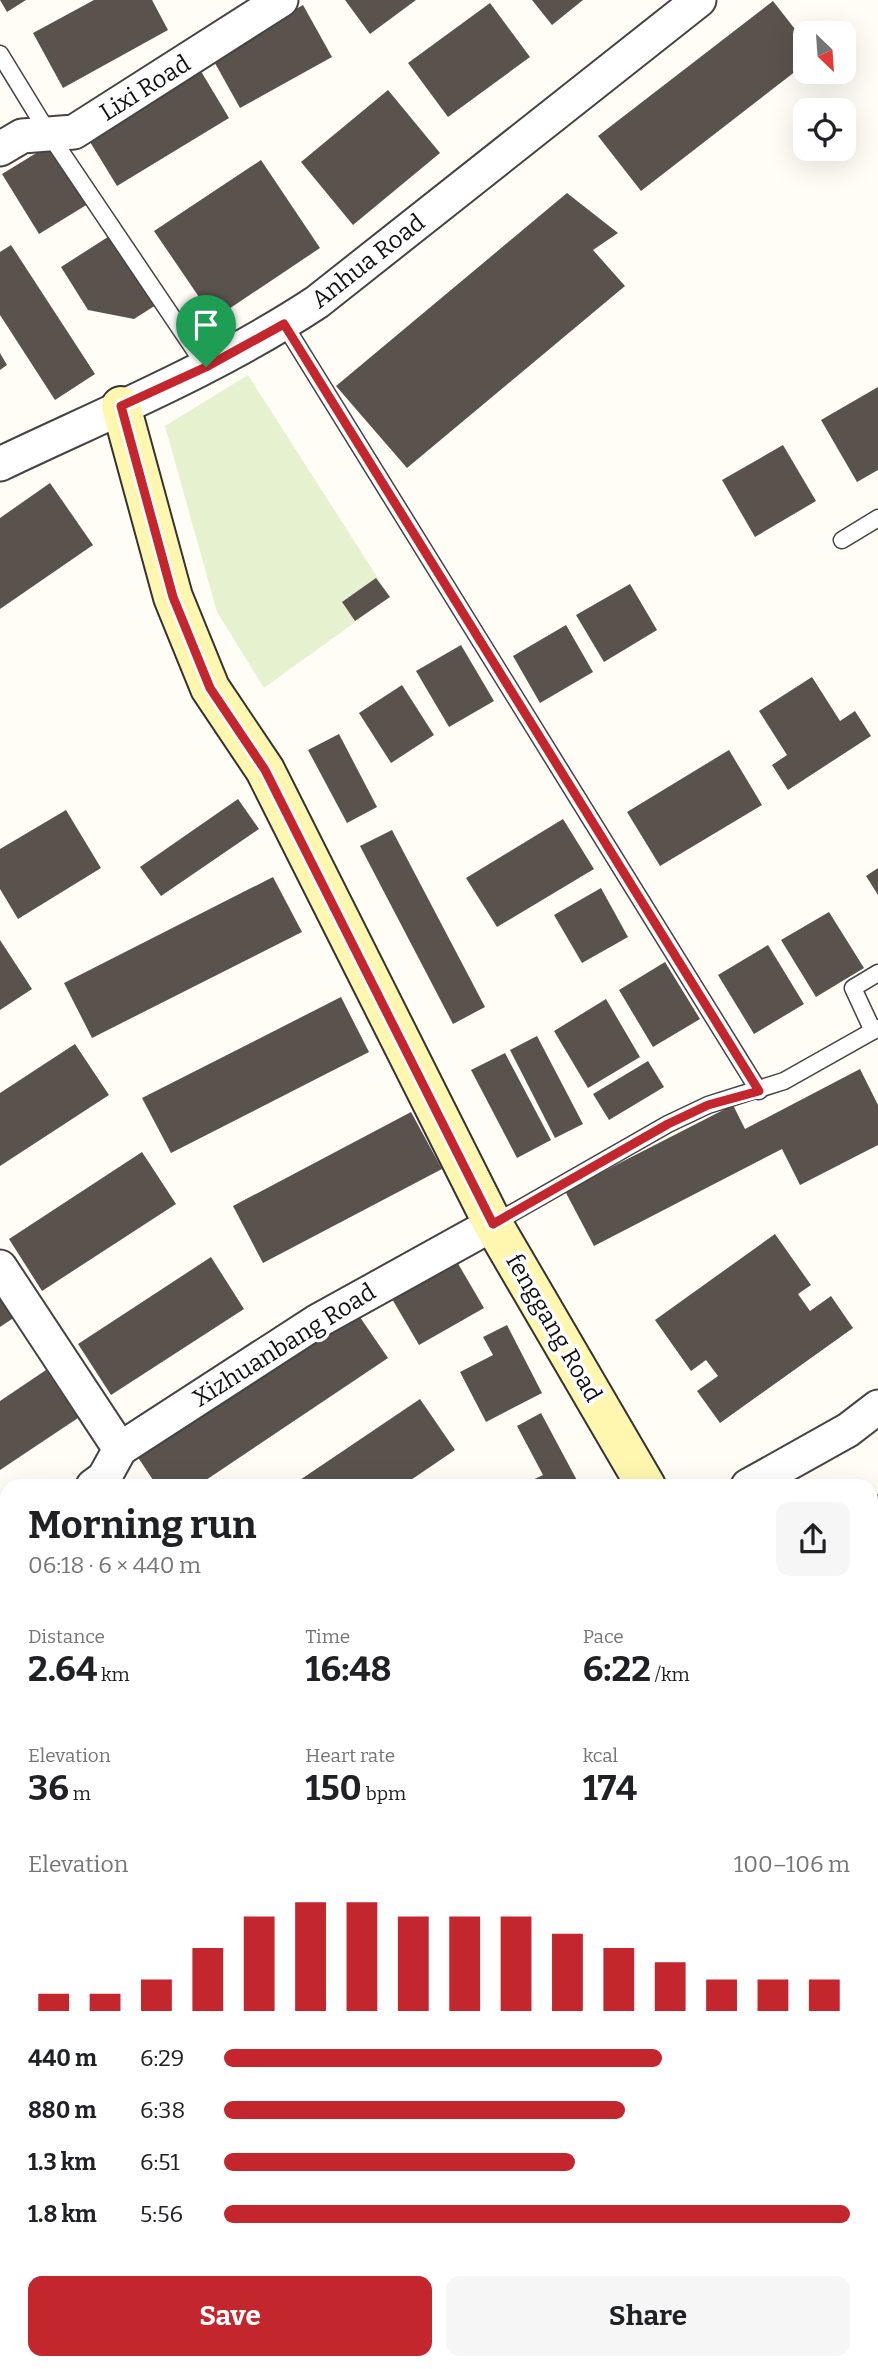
<!DOCTYPE html>
<meta charset="utf-8">
<style>
:root{--surface:#fff;--page:#f6f6f6;--text:#202124;--muted:#757577;--accent:#c4262e}
body{margin:0;font-family:Bitter,serif;background:var(--page);color:var(--text);height:100vh;display:flex;flex-direction:column;font-size:26px;white-space:nowrap}
*{box-sizing:border-box;margin:0}
p{font-size:23px;color:var(--muted)}
.icon{flex:none;width:38px;height:38px;fill:none;stroke:currentColor;stroke-width:2;stroke-linecap:round;stroke-linejoin:round}
.map{position:relative;flex:1;overflow:hidden}
.drawer{position:absolute;left:0px;top:1479px;width:878px;height:891px;display:flex;flex-direction:column;background:var(--surface);border-radius:21px 21px 0 0;box-shadow:0 7px 28px #0002}
.drawer>*{flex:none}
.needle{width:46px;rotate:155deg}
.fabs{position:absolute;left:793px;top:21px;display:grid;gap:14px}
.fabs a{display:grid;place-items:center;width:63px;height:63px;border-radius:14px;background:var(--surface);box-shadow:0 7px 28px #0002;font-size:35px}
.pin{position:absolute;display:grid;place-items:center;width:60px;height:60px;color:#fff;margin:-72px -30px;border-radius:50% 50% 50% 0;rotate:-45deg;box-shadow:0 0 7px #0007}
.pin .icon{rotate:45deg}
.round{display:grid;place-items:center;flex:none;width:74px;height:74px;border-radius:14px;background:var(--page)}
.overview{display:flex;align-items:center;justify-content:space-between;height:119px;padding:0 28px}
h1{font-size:38px;font-weight:700;line-height:52px}
.figures{display:grid;grid-template-columns:repeat(3,1fr);gap:10px;height:119px;padding:7px 28px}
.figures div{display:grid;align-content:center}
.figures b{font-size:35px;font-weight:700}
.figures small{font-size:19px;font-weight:400}
.figures p{font-size:19px}
.chart{height:196px;padding:14px 28px}
.chart p{display:flex;justify-content:space-between}
.chart svg{width:100%;height:126px;margin-top:7px;stroke:var(--accent);stroke-width:6}
.primary-button{display:flex;gap:14px;margin-top:auto;padding:14px 28px}
.primary-button a{flex:1;height:80px;border-radius:14px;background:var(--accent);color:#fff;font-size:28px;font-weight:700;line-height:80px;text-align:center}
.primary-button a+a{background:var(--page);color:var(--text)}
ul{padding:0 28px;list-style:none;font-size:23px}
li{display:grid;grid-template-columns:112px 84px 1fr;align-items:center;height:52px}
li i{height:18px;border-radius:9px;background:var(--accent)}
.map>svg:first-child{display:block}
</style>
<div class="map">
<svg width="878" height="2369" viewBox="0 0 878 2369">
<rect width="100%" height="100%" fill="#fffdf5"/>
<!-- grass -->
<path fill="#d5ebbd" d="M878 2065V2196L872 2200V2069Z"/>
<!-- pitch -->
<path fill="#e6f2cf" d="M248 375 390 597 264 688 217 612 165 426Z"/>
<!-- building -->
<g fill="#5a524d">
<path d="M0 0H26L7 12Z"/>
<path d="M94 0H152L168 30 63 88 33 33Z"/>
<path d="M345 0H416L370 34Z"/>
<path d="M532 0H583L552 25Z"/>
<path d="M773 1 805 42V64L641 191 598 136Z"/>
<path d="M490 3 530 57 448 117 408 63Z"/>
<path d="M303 5 332 57 240 108 211 56Z"/>
<path d="M199 68 229 118 117 186 87 137Z"/>
<path d="M388 90 440 153 353 225 301 162Z"/>
<path d="M51 144 88 204 39 234 2 174Z"/>
<path d="M261 160 320 248 214 319 154 231Z"/>
<path d="M567 193 618 233 593 250 625 286 407 468 336 386Z"/>
<path d="M111 235 156 305 134 319 88 310 61 267Z"/>
<path d="M11 245 95 374 55 400 0 315V252Z"/>
<path d="M0 353 7 365 0 370Z"/>
<path d="M878 387V470L857 482 821 420Z"/>
<path d="M783 445 816 501 755 537 722 480Z"/>
<path d="M50 483 93 545 0 609V518Z"/>
<path d="M376 578 390 597 355 621 342 602Z"/>
<path d="M630 584 657 630 604 662 576 615Z"/>
<path d="M566 625 593 672 540 703 513 656Z"/>
<path d="M461 645 494 701 449 727 416 671Z"/>
<path d="M812 677 840 721 855 711 871 736 788 790 772 765 787 755 759 711Z"/>
<path d="M402 685 434 735 391 763 359 713Z"/>
<path d="M339 734 377 807 347 823 308 750Z"/>
<path d="M729 750 762 805 660 866 627 812Z"/>
<path d="M238 799 259 829 161 896 140 867Z"/>
<path d="M66 810 101 868 18 919 0 889V849Z"/>
<path d="M563 819 594 869 497 927 466 878Z"/>
<path d="M392 830 485 1007 453 1024 360 846Z"/>
<path d="M878 868V895L866 876Z"/>
<path d="M273 877 302 932 92 1038 64 983Z"/>
<path d="M601 888 628 937 582 963 554 915Z"/>
<path d="M829 912 864 968 816 997 781 940Z"/>
<path d="M0 940 32 989 0 1010Z"/>
<path d="M768 945 804 1004 754 1034 718 975Z"/>
<path d="M665 962 700 1019 653 1047 619 990Z"/>
<path d="M341 997 369 1052 171 1153 142 1098Z"/>
<path d="M606 999 640 1057 588 1088 554 1031Z"/>
<path d="M537 1036 583 1124 555 1138 510 1050Z"/>
<path d="M75 1044 109 1095 0 1166V1093Z"/>
<path d="M505 1053 551 1140 517 1158 471 1070Z"/>
<path d="M648 1061 664 1087 609 1120 593 1094Z"/>
<path d="M860 1069 878 1105V1145L800 1185 782 1149 594 1246 565 1191 733 1105 745 1129Z"/>
<path d="M411 1112 442 1169 263 1263 233 1206Z"/>
<path d="M142 1152 176 1204 42 1291 9 1239Z"/>
<path d="M775 1234 811 1285 798 1294 810 1311 831 1296 853 1328 720 1423 697 1391 718 1376 706 1360 691 1371 655 1320Z"/>
<path d="M453 1255 484 1308 419 1345 388 1292Z"/>
<path d="M211 1257 244 1309 111 1395 78 1344Z"/>
<path d="M0 1288 18 1315 0 1327Z"/>
<path d="M353 1307 388 1358 197 1486H157L135 1453Z"/>
<path d="M507 1325 542 1393 486 1422 460 1372 493 1355 483 1337Z"/>
<path d="M46 1370 78 1418 0 1470V1401Z"/>
<path d="M420 1399 455 1450 402 1486H291Z"/>
<path d="M541 1413 580 1486 524 1484 543 1475 517 1426Z"/>
<path d="M878 1494V1617L872 1622V1498Z"/>
<path d="M7 1553V1661L0 1666V1558Z"/>
<path d="M7 1797V1905L0 1909V1802Z"/>
<path d="M878 1942V2049L872 2052V1946Z"/>
<path d="M7 2056V2137L0 2141V2060Z"/>
<path d="M878 2059V2089L872 2077V2063Z"/>
<path d="M872 2102 878 2115V2146L872 2150Z"/>
<path d="M7 2214V2288L0 2293V2219Z"/>
<path d="M878 2323V2369H845L842 2362H872V2326Z"/>
<path d="M17 2362H128L132 2369H21Z"/>
<path d="M406 2362H439L436 2369H403Z"/>
<path d="M703 2362 708 2369H693Z"/>
</g>
<g fill="none" stroke-linecap="round" stroke-linejoin="round">
<defs>
<g id="lane">
<path d="M0 54 49 134 206 367"/>
<path d="M284 324 759 1091"/>
<path d="M842 540 878 518"/>
<path d="M873 1031 853 988 878 973"/>
<path d="M493 1224 668 1124 708 1105 784 1081 878 1028"/>
<path d="M728 2362 732 2369"/>
</g>
<g id="street">
<path d="M0 149 22 136 74 132 281 0"/>
<path d="M0 464C107 413 217 368 317 302L699 0"/>
<path d="M0 1267 120 1449"/>
<path d="M93 1486 104 1478 120 1449 316 1322 493 1224"/>
<path d="M748 1486 848 1430 878 1407"/>
<path d="M0 1550 7 1545"/>
<path d="M0 2010 7 2005"/>
<path d="M310 2362 315 2369"/>
</g>
<g id="secondary">
<path d="M121 406 173 597 210 688 265 770 493 1224 646 1486"/>
<path d="M872 1868 878 1879"/>
<path d="M872 2260 878 2257"/>
<path d="M629 2369 642 2362"/>
</g>
</defs>
<!-- lane casing -->
<use href="#lane" stroke="#444" stroke-width="19"/>
<!-- street casing -->
<use href="#street" stroke="#444" stroke-width="37"/>
<!-- secondary casing -->
<use href="#secondary" stroke="#333" stroke-width="42"/>
<!-- lane -->
<use href="#lane" stroke="#fff" stroke-width="16"/>
<!-- street -->
<use href="#street" stroke="#fff" stroke-width="33"/>
<!-- secondary -->
<use href="#secondary" stroke="#fff6b0" stroke-width="38"/>
</g>
<g fill="none" stroke-linecap="round" stroke-linejoin="round">
<defs>
<path id="route" d="M284 324 759 1091 708 1105 668 1124 493 1224 265 770 210 688 173 597 121 406 206 367Z"/>
</defs>
<!-- route casing -->
<use href="#route" stroke="#fff" stroke-width="14"/>
<!-- route -->
<use href="#route" stroke="#c4262e" stroke-width="9"/>
</g>
<g text-anchor="middle" stroke-width="7" stroke-linejoin="round" paint-order="stroke">
<!-- street labels -->
<g font-size="24" fill="#111" stroke="#fff">
<text transform="translate(145 88) rotate(-32)" y="8">Lixi Road</text>
<text transform="translate(368 261) rotate(-38)" y="8">Anhua Road</text>
<text transform="translate(554 1328) rotate(60)" y="8">fenggang Road</text>
<text transform="translate(284 1345) rotate(-32)" y="8">Xizhuanbang Road</text>
</g>
</g>
</svg>
<div class="fabs">
<a><svg class="needle" viewBox="-14 -14 28 28"><path d="M0-13l5 13h-10z" fill="#e53935"/><path d="M0 13l5-13h-10z" fill="#757577"/></svg></a>
<a><svg class="icon" aria-label="locate" viewBox="0 0 24 24"><circle cx="12" cy="12" r="6"/><path d="M12 2v4M12 18v4M2 12h4M18 12h4"/></svg></a>
</div>
<div class="pin" style="left:206px;top:367px;background:#1e9e55"><svg class="icon" aria-label="arrive" viewBox="0 0 24 24"><path d="M6 21V4h12l-3 4 3 4H6"/></svg></div>
<section class="drawer">
<div class="overview"><div><h1>Morning run</h1><p>06:18 · 6 × 440 m</p></div><a class="round"><svg class="icon" aria-label="share" viewBox="0 0 24 24"><path d="M12 15V3M7 8l5-5 5 5M5 13v7h14v-7"/></svg></a></div>
<div class="figures">
<div><p>Distance</p><b>2.64<small> km</small></b></div>
<div><p>Time</p><b>16:48</b></div>
<div><p>Pace</p><b>6:22<small> /km</small></b></div>
</div>
<div class="figures">
<div><p>Elevation</p><b>36<small> m</small></b></div>
<div><p>Heart rate</p><b>150<small> bpm</small></b></div>
<div><p>kcal</p><b>174</b></div>
</div>
<div class="chart"><p><span>Elevation</span>100–106 m</p>
<svg viewBox="0 0 160 44" preserveAspectRatio="none"><path d="M5 44V38M15 44V38M25 44V33M35 44V22M45 44V11M55 44V6M65 44V6M75 44V11M85 44V11M95 44V11M105 44V17M115 44V22M125 44V27M135 44V33M145 44V33M155 44V33"/></svg>
</div>
<ul>
<li><b>440 m</b>6:29<i style="width:70%"></i></li>
<li><b>880 m</b>6:38<i style="width:64%"></i></li>
<li><b>1.3 km</b>6:51<i style="width:56%"></i></li>
<li><b>1.8 km</b>5:56<i style="width:100%"></i></li>
</ul>
<div class="primary-button"><a>Save</a><a>Share</a></div>
</section>
</div>
